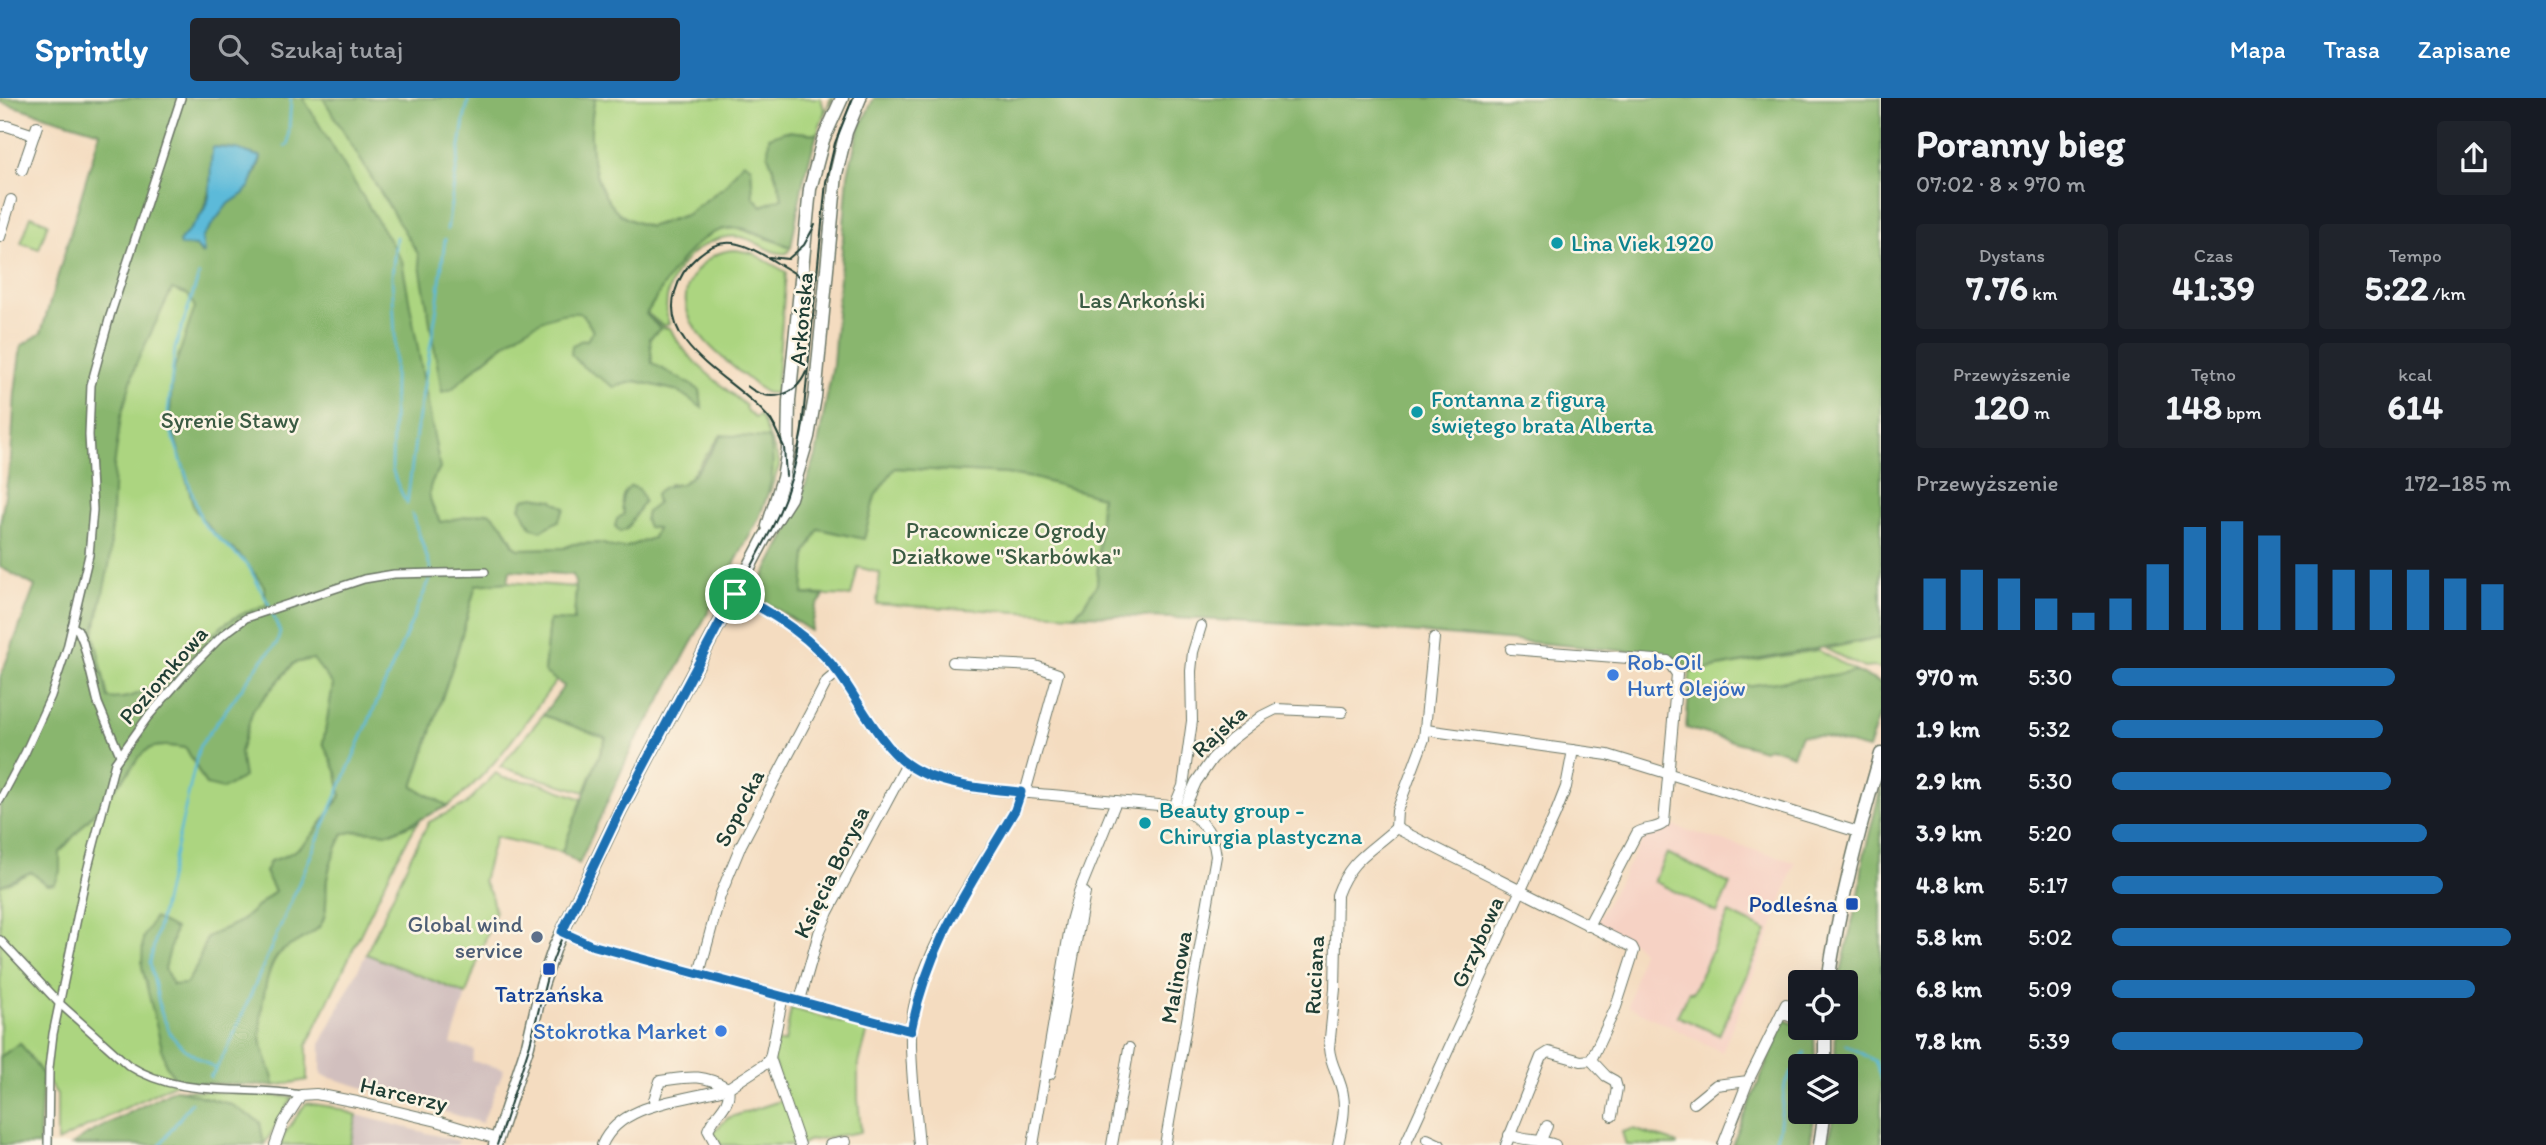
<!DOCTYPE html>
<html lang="pl">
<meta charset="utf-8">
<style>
:root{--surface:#171b24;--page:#20242c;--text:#f1f3f6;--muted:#9ea1a6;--accent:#1f6fb2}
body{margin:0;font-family:Itim,sans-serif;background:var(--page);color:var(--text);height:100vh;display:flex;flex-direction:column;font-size:26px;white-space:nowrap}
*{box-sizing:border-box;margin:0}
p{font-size:23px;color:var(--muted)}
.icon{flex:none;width:38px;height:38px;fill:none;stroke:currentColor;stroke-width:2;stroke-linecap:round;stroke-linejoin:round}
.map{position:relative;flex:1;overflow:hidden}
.panel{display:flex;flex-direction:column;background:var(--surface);width:665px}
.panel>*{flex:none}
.controls{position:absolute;left:1788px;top:872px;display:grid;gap:14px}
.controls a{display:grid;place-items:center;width:70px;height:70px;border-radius:7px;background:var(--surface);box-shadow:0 7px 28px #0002;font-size:35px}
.pin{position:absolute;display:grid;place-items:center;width:60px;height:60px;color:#fff;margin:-30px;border:4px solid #fff;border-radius:50%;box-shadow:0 2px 7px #0007}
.round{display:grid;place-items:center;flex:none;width:74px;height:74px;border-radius:7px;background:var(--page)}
.headline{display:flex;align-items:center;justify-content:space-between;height:119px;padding:0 35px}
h1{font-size:38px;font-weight:800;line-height:52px}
.metrics{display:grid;grid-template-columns:repeat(3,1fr);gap:10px;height:119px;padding:7px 35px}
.metrics div{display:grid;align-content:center;border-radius:7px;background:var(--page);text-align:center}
.metrics b{font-size:35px;font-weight:800}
.metrics small{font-size:19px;font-weight:400}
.metrics p{font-size:19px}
.chart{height:196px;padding:14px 35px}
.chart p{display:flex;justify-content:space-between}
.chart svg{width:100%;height:126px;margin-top:7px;stroke:var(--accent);stroke-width:6}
ul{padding:0 35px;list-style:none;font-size:23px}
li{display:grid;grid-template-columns:112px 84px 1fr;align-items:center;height:52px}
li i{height:18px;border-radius:9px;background:var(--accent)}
header{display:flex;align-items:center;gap:42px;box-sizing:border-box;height:98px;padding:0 35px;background:var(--accent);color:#fff}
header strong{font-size:33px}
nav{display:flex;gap:38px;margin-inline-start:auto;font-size:24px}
.search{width:490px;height:63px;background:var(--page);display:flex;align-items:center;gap:18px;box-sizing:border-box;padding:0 24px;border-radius:7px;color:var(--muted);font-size:26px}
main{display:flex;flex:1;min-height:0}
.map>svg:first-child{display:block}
</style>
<header>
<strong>Sprintly</strong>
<div class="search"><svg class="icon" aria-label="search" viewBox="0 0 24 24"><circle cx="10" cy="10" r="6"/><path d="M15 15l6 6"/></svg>Szukaj tutaj</div>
<nav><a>Mapa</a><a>Trasa</a><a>Zapisane</a></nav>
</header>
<main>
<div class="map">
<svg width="1881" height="1047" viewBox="0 0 1881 1047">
<rect width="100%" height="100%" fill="#fcf5e5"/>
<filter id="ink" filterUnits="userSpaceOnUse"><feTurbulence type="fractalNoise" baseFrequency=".0143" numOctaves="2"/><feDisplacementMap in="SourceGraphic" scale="14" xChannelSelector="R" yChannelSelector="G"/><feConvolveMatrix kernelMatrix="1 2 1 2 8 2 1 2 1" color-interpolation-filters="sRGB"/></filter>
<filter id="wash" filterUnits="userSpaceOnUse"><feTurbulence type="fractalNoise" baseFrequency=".00686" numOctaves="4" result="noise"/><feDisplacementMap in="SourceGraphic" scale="28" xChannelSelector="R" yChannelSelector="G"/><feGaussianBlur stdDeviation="1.57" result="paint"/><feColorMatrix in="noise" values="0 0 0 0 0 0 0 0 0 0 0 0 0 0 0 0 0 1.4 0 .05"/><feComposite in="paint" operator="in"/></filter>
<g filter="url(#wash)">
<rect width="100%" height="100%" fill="#f4dcc0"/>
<!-- built -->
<path fill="#f6d2c4" d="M1666 726 1795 764 1771 834 1722 954 1628 908 1642 853 1634 845 1596 825 1647 734 1656 738 1658 733 1665 734Z"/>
<!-- industrial -->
<g fill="#d1bfbe">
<path d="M366 856 466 896 451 946 475 952 472 963 504 971 482 1025 321 977V945Z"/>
<path d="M357 1017 458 1043 457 1047H350Z"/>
</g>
<!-- green -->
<g fill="#acd580" stroke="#66895a" stroke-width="2">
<path d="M151 0H495L475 270C502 249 544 207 583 216L593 233 587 242 614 289 636 283 678 293 702 309 700 292 652 265 650 240 660 231 647 217 663 230H670C685 262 720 285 746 308L745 311 755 320 759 317 762 321 779 363V368L770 394 721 337 691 378 681 386H669L660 422 653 440 624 450 612 449 600 445 573 446 564 450 519 451 515 448 503 427 441 424 432 411 241 545 128 668 0 588 37 487 44 234Z"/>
<path d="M595 0H821L825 15 831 0H834L824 16 817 36 786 33 768 57 783 100 762 108 753 99 751 69 743 64 725 88 686 117 649 129C640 125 626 122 619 115 589 87 587 37 595 0Z"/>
<path d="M31 118 48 125 39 151 21 145Z"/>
<path d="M738 130 791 149 787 155C769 157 758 142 741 139 698 133 655 184 669 226L663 228 647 215C665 187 683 146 717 133 723 131 732 131 738 130Z"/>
<path d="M736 152 752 155 786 174 776 295H767L759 290C728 263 661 222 695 175 705 161 719 152 736 152Z"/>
<path d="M894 370 1006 376 1034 380 1102 399 1097 486 1083 508 1074 517 877 506 880 475 858 469 851 498 802 496 806 455 819 430 864 440 875 398Z"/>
<path d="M508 484 576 489 574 523 549 522 544 574 557 582C523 626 493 675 448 708L413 689 457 554 476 486Z"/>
<path d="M1881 539V571L1875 569 1864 570 1826 551Z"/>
<path d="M1818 552 1857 574 1689 595 1690 574Z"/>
<path d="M313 560 333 587 324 645 337 675 341 698 304 748 265 774 275 793 241 823 207 839 197 868 186 886 173 887 165 871 154 820 160 938 166 967 178 984 57 1044V996L20 945 0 959V788L31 774 47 787 60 773V754L129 674C145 645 155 646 186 650L206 687 240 654 253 612 268 593 294 565Z"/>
<path d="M543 617 606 640 585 694 500 669Z"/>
<path d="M496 675 503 680 539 685 583 701 562 754 495 739 483 783 491 797 495 814 466 896 366 856 412 756 429 724 466 706Z"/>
<path d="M418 724 395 764 307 947V982L274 988C273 973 264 962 262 947 257 919 262 884 276 859 285 844 310 841 320 828 329 815 325 795 327 781 330 764 336 750 343 735L357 733 391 735Z"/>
<path d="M1667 755 1730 786 1717 815 1654 783Z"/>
<path d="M1729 815 1767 833 1719 937 1677 918 1689 893 1693 894Z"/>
<path d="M791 910 868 932 858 969V1001L861 1034 807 1043 800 1047H721L713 1034 728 1020 786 1001 772 960 777 944H785Z"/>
<path d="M175 991 293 999 264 1047 259 1024 230 1006Z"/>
<path d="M306 1005 332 1009 357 1017 350 1047H280L285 1035Z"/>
<path d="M1633 1031 1677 1045V1047H1626L1622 1034Z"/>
</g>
<!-- forest -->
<g fill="#89b66e" stroke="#547a51" stroke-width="2" fill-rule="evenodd">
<path d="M0 0H303L402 163 440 371C424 390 428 404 441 424L489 414 503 427 514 448 519 451 564 450 573 446 601 445 612 449 624 450 653 440 657 430 648 429 645 422 647 414 657 406 655 397C663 386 670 389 680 386 694 382 715 349 721 337L768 340C779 367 769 396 758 422L653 616 634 645 579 766 562 754 606 640 543 617 564 588 544 574 549 522 574 523 576 489 573 477 510 472 508 484 476 487 457 554 413 689 448 708 391 735 357 733 343 736C336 750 330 764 327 781 325 795 329 815 320 828 312 838 290 846 280 855 264 870 258 927 262 948 265 962 273 973 274 988L178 984 166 967 142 869 143 840 154 820 175 831 165 871 173 887 186 886 197 868 207 839 241 823 275 793 265 774 270 763C309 753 318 728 341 698L337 675 323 645 333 587 313 561 294 565 253 612 240 654 244 679 223 691 206 687 186 650C155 646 145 645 129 674L60 754V773L55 786 47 787 31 774 0 788V580L35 488 0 469V427L11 360 15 294 21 248 41 235 100 34 0 4ZM216 49 230 50 260 58 261 61 256 75 243 96 227 107 202 140 201 155 196 148 181 147 179 144C185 137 193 130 198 122 211 101 211 78 212 54ZM172 191 188 197 195 209 172 277 170 320 194 411 219 441 239 456 264 488 267 507C253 511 238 517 226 525 195 548 152 607 108 600L94 536 110 463 114 369 121 319 136 266Z"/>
<path d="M323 0H595C587 37 589 87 619 115 626 122 640 125 649 129L686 117 725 88 743 64 751 69 753 99 762 108 782 100 779 85 768 57 769 39 786 33 817 36 803 84 791 149C776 144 753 131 739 130 696 125 665 186 646 216L660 231 650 240 652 265 700 292 702 310 678 293 636 283 614 289 582 268 571 256 572 248 580 243 587 242 593 233 583 216C541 206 481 265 452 291L442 294 418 156Z"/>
<path d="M874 0H1881V539L1690 574 1681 562 1664 557C1467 537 1271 521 1074 517L1083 508 1097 486 1101 399 1034 380 1006 376 895 370 875 398 864 441 819 431 806 455 803 496 824 498 816 509 811 533 763 502 758 489 790 429 816 358 833 266 848 76 859 31Z"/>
<path d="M631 388 639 391 644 403 627 431 620 434 615 428 617 421 624 416C620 405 621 395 631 388Z"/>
<path d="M534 399 552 402 565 410 558 423 541 433 531 429 520 409 524 401Z"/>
<path d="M1857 574 1881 585V612L1868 651 1820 638 1801 637 1793 657 1769 649 1764 652 1686 630 1689 595Z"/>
<path d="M1881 689V1047H1828L1835 1013H1846V968H1835L1836 929H1846V884L1839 882 1860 791 1863 762Z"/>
<path d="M1785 922 1814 934 1815 968H1801V1013H1815L1810 1047H1732Z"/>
<path d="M20 945 43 977 39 1047H0V959Z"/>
<path d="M175 991 230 1006 260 1024 264 1047H72L88 1036Z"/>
</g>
<!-- water -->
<path fill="#5bbad9" stroke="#3d7c86" stroke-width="2" d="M213 49 236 51 261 59 250 88 243 96 227 107 202 140 204 155H202L196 148 180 147 179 144C190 130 205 117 209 99 212 82 209 65 213 49Z"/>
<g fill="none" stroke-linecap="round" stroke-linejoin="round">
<!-- stream -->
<g stroke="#5bbad9" stroke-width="2.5">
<path d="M285 48 288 47 291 0"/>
<path d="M447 132 464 22 469 0"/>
<path d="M396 139 392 178 395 239 392 370 396 383 405 402"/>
<path d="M199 177 175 250 168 314 171 333 201 421 206 429 248 467 269 507"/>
<path d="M407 406 416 335 437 209 445 141"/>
<path d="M412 416 431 471"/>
<path d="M1845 946 1875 963 1881 982"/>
<path d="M216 971 230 945 430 481"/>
<path d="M210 979 216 971 184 951 171 937 161 914 150 865 199 649 260 565 277 545 280 534 273 517"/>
<path d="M160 1047 191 1005"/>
<path d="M1773 1047 1779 1032 1785 986 1805 955"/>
</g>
</g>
</g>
<g filter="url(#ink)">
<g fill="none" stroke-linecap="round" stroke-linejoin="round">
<defs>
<g id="pedestrian">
<path d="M72 528 78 532 83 544 98 605 120 657"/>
<path d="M0 702 25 655 51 598 67 550 89 457 93 412 89 337 91 287 110 218 181 0"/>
<path d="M0 842 58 904 128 967C181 1001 241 987 301 997"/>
<path d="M48 1047 49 970 53 936 86 777 115 665 147 620 193 567 223 537 246 520 364 481 394 476 485 474"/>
</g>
<g id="minor">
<path d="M0 28H7L34 37"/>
<path d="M22 72 37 28"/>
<path d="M0 139 11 102"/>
<path d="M735 496C773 516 810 538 836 572 857 599 880 647 907 666 944 692 1008 693 1052 697 1091 701 1130 704 1169 708 1197 714 1213 730 1216 758L1165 1047"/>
<path d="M1511 551 1668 563 1677 576 1664 725C1656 732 1646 729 1637 735L1588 828"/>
<path d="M953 564 1035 568 1058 576 1025 695"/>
<path d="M1426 632 1608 657 1858 734"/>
<path d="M1174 709 1183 688 1192 623 1191 573 1193 554 1201 528"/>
<path d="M1184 711 1196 684 1212 661 1231 642 1262 618 1276 611 1342 614"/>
<path d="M1396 730 1632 849 1634 853 1616 909 1591 962 1581 963 1549 954 1541 959 1506 1047"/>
<path d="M1396 730 1397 713 1424 641 1434 540"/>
<path d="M562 834 591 847 911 933"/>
<path d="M699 876 720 798 741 747 827 583 838 574"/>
<path d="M800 902 819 835 828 814 907 666"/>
<path d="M1782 915 1801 923"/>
<path d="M770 960 800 1047"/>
<path d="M1591 962 1606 978 1615 983 1617 990 1612 1018"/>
<path d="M1050 976 1059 936 1085 795"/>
<path d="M1694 1005 1716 987 1748 983 1786 906"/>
<path d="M656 1007 654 1002 660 983C689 979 701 975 728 990L765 966 770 960 783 898"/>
<path d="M1509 1037C1525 1043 1540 1041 1555 1047"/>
<path d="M1427 1041 1440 1047"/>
<path d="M1541 1042 1547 1028"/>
<path d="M275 1047 283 1025 301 997 316 996 357 1004 437 1023 497 1041"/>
<path d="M602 1047C621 1003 686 1003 728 990 732 1008 714 1016 708 1032L716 1047"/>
<path d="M830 1047 846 1044"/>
<path d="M919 1047C916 1010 910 971 911 934 913 862 979 773 1015 712L1021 694"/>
<path d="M1033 1047 1071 823 1079 794 1116 703"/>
<path d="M1112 1047 1129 950"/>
<path d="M1338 1047C1341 1031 1346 1014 1343 997 1341 981 1330 967 1329 950L1335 891 1337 797C1350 761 1370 754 1396 730"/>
<path d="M1405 1047 1555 717 1566 689 1573 652"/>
<path d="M1723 1047 1748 983"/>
</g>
<g id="tertiary">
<path d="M768 428 783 380 788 352 789 303 810 91 823 42 842 0"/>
<path d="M1828 884C1839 806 1859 732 1881 656"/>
<path d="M1825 968V929"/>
<path d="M495 1047 528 947 542 887 555 849 620 713 765 439 790 400 808 339 815 299 836 76 846 34 860 0"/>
<path d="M1820 1047 1825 1013"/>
</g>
</defs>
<!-- pedestrian casing -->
<use href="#pedestrian" stroke="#6a7565" stroke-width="10"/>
<!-- minor casing -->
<use href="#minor" stroke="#6a7565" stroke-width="12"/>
<!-- tertiary casing -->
<use href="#tertiary" stroke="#6a7565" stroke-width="15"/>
<!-- pedestrian -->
<use href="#pedestrian" stroke="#fff" stroke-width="7"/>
<!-- minor -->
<use href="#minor" stroke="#fff" stroke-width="10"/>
<!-- tertiary -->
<use href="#tertiary" stroke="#fff" stroke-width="12"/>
<!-- tram -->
<g stroke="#1f3d34" stroke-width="2">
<path d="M769 159 788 161 804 147 815 127"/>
<path d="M747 288C768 305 795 300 806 274"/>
<path d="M771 322 784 349 786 378"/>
<path d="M775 329C748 284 658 256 675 194 682 168 709 139 738 146 752 149 765 158 777 165 793 174 809 181 813 202"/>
<path d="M497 1047 530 946 548 875 559 846 621 715 771 432C787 400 797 366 802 331L826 84 835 45 853 0"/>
</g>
</g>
</g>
<g fill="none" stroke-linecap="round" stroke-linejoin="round" filter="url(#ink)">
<defs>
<path id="route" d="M735 496C774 516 813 540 840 577 858 602 882 649 907 666 938 688 984 691 1021 694L1015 712C970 789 929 843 911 933L591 847 562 834 620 713Z"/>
</defs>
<!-- route casing -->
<use href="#route" stroke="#fff" stroke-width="14"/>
<!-- route -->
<use href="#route" stroke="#1f6fb2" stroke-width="9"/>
</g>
<!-- markers -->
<g fill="#0f9aa8" stroke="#fcf5e5" stroke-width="2.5">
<circle cx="1557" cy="145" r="7"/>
<circle cx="1417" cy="314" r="7"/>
<circle cx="1145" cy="725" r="7"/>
</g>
<g fill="#3f7fe0" stroke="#fcf5e5" stroke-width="2.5">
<circle cx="1613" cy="577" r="7"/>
<circle cx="721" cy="933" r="7"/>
</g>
<g fill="#1a4fb4" stroke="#fcf5e5" stroke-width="2.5">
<rect x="1845" y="799" width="14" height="14" rx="3.5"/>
<rect x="542" y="864" width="14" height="14" rx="3.5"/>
</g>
<circle fill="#5c6f8a" stroke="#fcf5e5" stroke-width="2.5" cx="537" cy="839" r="7"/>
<g text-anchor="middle" stroke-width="5" stroke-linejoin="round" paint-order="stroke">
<!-- culture labels -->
<g font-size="23" fill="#0d838f" stroke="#fcf5e5" text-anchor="start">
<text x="1571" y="153">Lina Viek 1920</text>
<text x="1431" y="309">Fontanna z figurą<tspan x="1431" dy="26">świętego brata Alberta</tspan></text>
<text x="1159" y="720">Beauty group -<tspan x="1159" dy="26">Chirurgia plastyczna</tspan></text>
</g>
<!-- park labels -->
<g font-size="23" fill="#3b5b43" stroke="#fcf5e5">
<text x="1142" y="210">Las Arkoński</text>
<text x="230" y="330">Syrenie Stawy</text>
<text x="1006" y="440">Pracownicze Ogrody<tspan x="1006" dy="26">Działkowe "Skarbówka"</tspan></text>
</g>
<!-- street labels -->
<g font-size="23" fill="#1f3d34" stroke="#fcf5e5">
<text transform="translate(801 221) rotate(-85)" y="8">Arkońska</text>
<text transform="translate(163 577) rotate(-49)" y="8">Poziomkowa</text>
<text transform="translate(1219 633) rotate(-43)" y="8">Rajska</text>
<text transform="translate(739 710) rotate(-63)" y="8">Sopocka</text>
<text transform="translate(831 774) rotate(-64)" y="8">Księcia Borysa</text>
<text transform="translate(1477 844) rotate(-66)" y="8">Grzybowa</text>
<text transform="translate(1314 877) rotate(-87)" y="8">Ruciana</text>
<text transform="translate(1176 879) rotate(-80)" y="8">Malinowa</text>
<text transform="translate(404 996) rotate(13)" y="8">Harcerzy</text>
</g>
<!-- shop labels -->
<g font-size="23" fill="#366cbe" stroke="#fcf5e5" text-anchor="start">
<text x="1627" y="572">Rob-Oil<tspan x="1627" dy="26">Hurt Olejów</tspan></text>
<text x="707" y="941" text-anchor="end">Stokrotka Market</text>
</g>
<!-- transit labels -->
<g font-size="23" fill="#164399" stroke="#fcf5e5" text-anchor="end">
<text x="1838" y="814">Podleśna</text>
<text x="549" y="904" text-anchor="middle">Tatrzańska</text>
</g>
<!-- service labels -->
<g font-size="23" fill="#4e5e75" stroke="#fcf5e5" text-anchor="end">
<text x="523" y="834">Global wind<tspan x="523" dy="26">service</tspan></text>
</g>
</g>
</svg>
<div class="controls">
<a><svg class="icon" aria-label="locate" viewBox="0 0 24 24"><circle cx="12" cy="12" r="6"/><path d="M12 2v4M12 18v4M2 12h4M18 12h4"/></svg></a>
<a><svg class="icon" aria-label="layers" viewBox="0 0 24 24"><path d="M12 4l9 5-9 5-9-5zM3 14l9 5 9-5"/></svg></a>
</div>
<div class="pin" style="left:735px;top:496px;background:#1e9e55"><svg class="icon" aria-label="arrive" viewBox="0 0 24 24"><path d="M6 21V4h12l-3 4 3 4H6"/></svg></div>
</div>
<section class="panel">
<div class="headline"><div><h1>Poranny bieg</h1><p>07:02 · 8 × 970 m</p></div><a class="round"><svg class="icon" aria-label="share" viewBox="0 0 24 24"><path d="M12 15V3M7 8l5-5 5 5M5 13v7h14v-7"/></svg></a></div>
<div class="metrics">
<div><p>Dystans</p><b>7.76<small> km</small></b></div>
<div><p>Czas</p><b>41:39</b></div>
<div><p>Tempo</p><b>5:22<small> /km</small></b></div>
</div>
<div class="metrics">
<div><p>Przewyższenie</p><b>120<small> m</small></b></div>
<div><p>Tętno</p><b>148<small> bpm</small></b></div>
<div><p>kcal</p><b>614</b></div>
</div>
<div class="chart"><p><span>Przewyższenie</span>172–185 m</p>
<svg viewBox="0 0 160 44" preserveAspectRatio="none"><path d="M5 44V26M15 44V23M25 44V26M35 44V33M45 44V38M55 44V33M65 44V21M75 44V8M85 44V6M95 44V11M105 44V21M115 44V23M125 44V23M135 44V23M145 44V26M155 44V28"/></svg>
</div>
<ul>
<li><b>970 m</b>5:30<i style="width:71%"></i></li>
<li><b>1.9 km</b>5:32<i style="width:68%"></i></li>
<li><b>2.9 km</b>5:30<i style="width:70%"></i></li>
<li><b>3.9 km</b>5:20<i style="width:79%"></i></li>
<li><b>4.8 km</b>5:17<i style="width:83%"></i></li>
<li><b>5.8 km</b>5:02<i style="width:100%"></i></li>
<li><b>6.8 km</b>5:09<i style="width:91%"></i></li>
<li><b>7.8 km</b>5:39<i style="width:63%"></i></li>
</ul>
</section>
</main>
